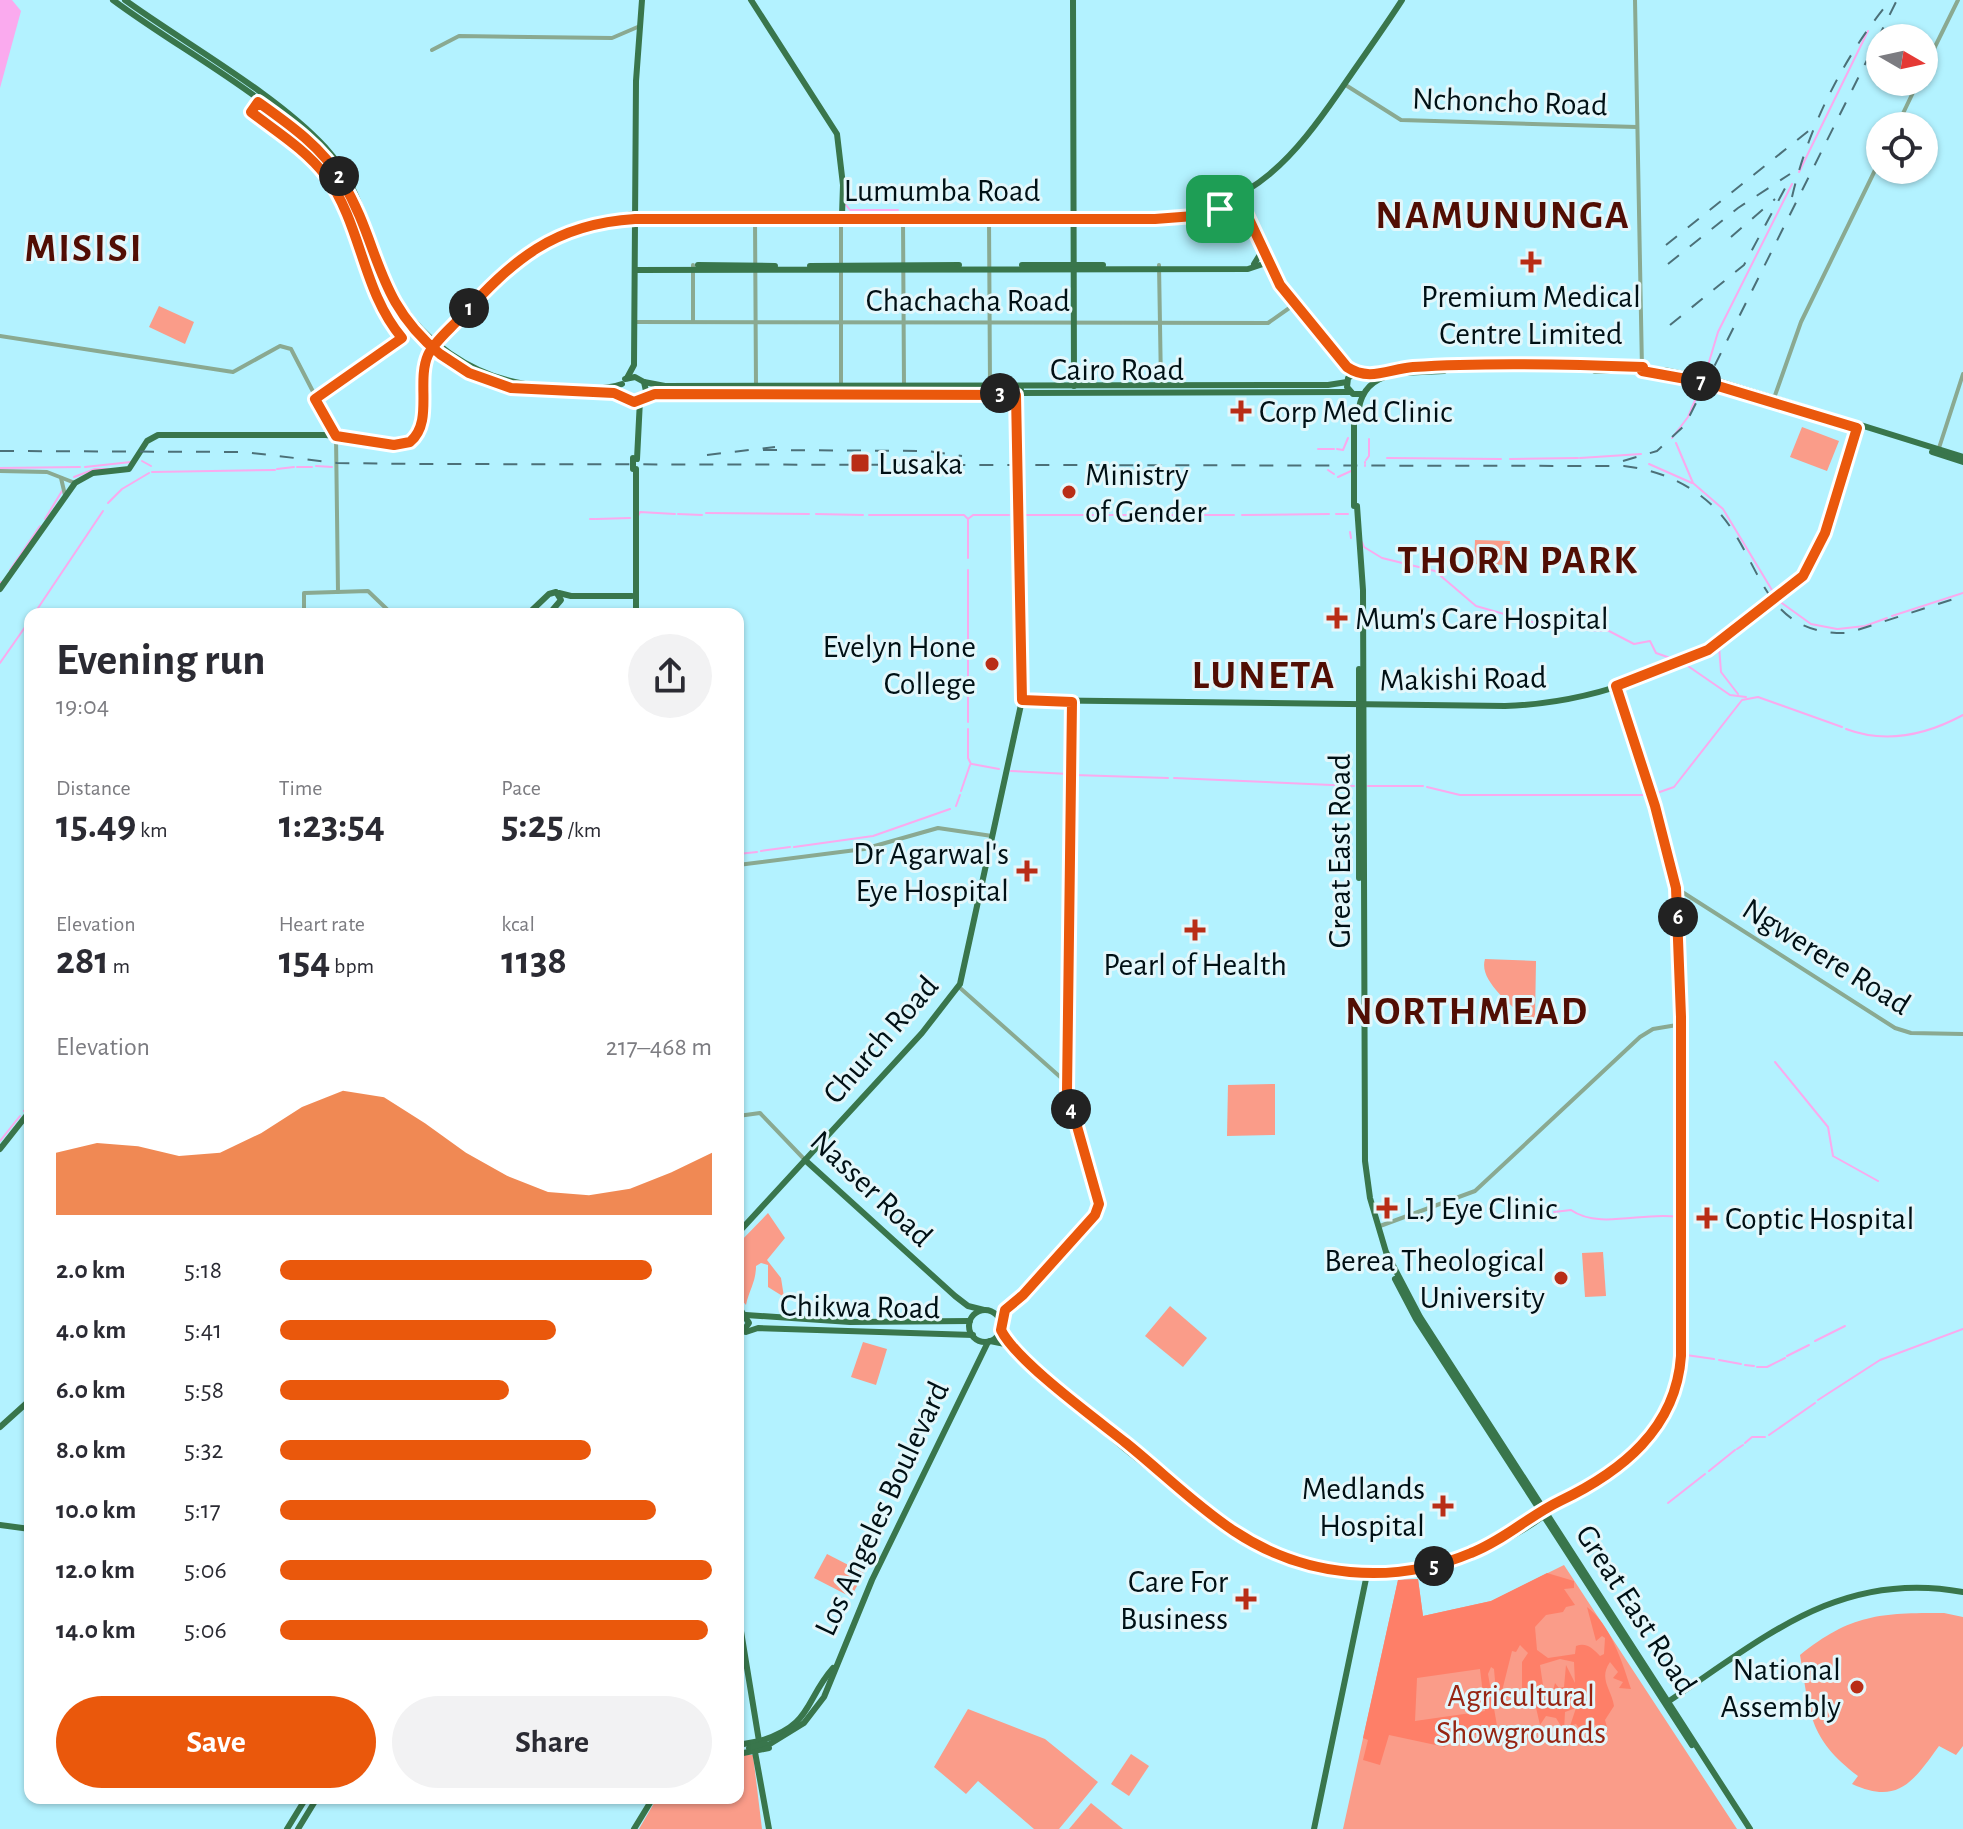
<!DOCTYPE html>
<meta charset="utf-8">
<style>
:root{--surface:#fff;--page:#f2f2f3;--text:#2b2b33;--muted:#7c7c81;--accent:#ea580c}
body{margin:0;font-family:"Alegreya Sans",sans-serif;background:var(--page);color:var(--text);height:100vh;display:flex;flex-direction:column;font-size:30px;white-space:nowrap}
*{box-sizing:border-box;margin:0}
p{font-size:26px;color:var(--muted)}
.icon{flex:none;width:44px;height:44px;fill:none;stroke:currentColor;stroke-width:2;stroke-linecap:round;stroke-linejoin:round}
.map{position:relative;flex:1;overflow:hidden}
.sheet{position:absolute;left:24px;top:608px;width:720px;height:1196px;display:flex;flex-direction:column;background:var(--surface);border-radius:16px;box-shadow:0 2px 6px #0004}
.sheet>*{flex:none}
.needle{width:52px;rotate:99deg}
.buttons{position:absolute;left:1866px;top:24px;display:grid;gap:16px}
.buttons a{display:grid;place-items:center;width:72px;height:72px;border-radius:50%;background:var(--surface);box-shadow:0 2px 6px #0004;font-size:40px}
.pin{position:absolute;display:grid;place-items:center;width:68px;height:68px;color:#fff;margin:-34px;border-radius:16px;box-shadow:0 4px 12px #0006}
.km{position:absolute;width:40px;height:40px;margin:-20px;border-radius:50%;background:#222;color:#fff;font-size:22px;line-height:40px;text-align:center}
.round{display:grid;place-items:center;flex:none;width:84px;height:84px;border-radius:42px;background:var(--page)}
.headline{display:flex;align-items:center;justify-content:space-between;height:136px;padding:0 32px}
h1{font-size:44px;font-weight:600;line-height:60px}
.metrics{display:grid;grid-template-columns:repeat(3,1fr);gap:12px;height:136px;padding:8px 32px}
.metrics div{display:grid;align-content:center}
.metrics b{font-size:40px;font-weight:600}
.metrics small{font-size:22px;font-weight:400}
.metrics p{font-size:22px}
.chart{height:224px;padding:16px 32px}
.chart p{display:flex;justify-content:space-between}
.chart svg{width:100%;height:144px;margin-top:8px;fill:var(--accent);opacity:.7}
.action{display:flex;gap:16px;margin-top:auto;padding:16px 32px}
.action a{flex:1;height:92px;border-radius:48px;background:var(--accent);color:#fff;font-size:32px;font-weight:600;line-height:92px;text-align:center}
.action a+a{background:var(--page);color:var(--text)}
ul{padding:0 32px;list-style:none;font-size:26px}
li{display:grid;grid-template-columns:128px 96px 1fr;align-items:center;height:60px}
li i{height:20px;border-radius:10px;background:var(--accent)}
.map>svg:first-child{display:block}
</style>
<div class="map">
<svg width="1963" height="1829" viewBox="0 0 1963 1829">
<rect width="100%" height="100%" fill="#b3f2ff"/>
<!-- green -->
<g fill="#fa9c89">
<path d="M159 306 194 322 185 344 149 327Z"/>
<path d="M1802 427 1839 441 1827 471 1790 457Z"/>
<path d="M1475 540 1510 541 1509 565 1474 564Z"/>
<path d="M1485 959 1536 961 1535 1020H1526C1513 1005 1478 981 1485 959Z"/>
<path d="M1275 1084V1135L1227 1136 1228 1085Z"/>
<path d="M768 1213 785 1238 767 1260 781 1278 784 1297 768 1287V1265L761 1263 756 1266C756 1282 749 1290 746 1305L738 1296V1244Z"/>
<path d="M1603 1252 1606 1296 1585 1297 1582 1253Z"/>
<path d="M1170 1306 1207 1338 1183 1367 1145 1336Z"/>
<path d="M863 1342 887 1349 876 1385 851 1377Z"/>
<path d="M827 1554 864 1573 851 1597 814 1578Z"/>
<path d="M1564 1565 1737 1829H1343L1398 1580 1418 1579 1423 1616 1491 1601Z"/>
<path d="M1944 1613 1963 1617V1746L1956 1755 1939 1746C1913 1782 1898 1805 1852 1784L1858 1776C1808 1738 1810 1713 1800 1655 1851 1614 1880 1613 1944 1613Z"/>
<path d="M968 1709 1045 1739 1098 1782 1059 1829H1034L978 1781 966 1794 934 1767Z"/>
<path d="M1131 1754 1149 1766 1129 1796 1111 1784Z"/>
<path d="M738 1755H753L762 1829H639L657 1798H738Z"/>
<path d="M1091 1803 1123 1829H1069Z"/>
</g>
<!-- forest -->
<path fill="#fe7f68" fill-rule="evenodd" d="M1547 1573 1574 1581V1588L1564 1589 1575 1605 1566 1607 1563 1612 1546 1615 1535 1627 1537 1650 1548 1658 1575 1654 1576 1646C1587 1642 1593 1649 1600 1656L1604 1654 1605 1638 1602 1636 1596 1641 1587 1607C1610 1624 1622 1661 1631 1689L1619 1688 1623 1682 1613 1678 1618 1672 1610 1662C1598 1679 1612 1690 1614 1706L1605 1720 1608 1731 1598 1734 1599 1726 1589 1723 1579 1728 1576 1724 1570 1726 1576 1708 1565 1712 1564 1731 1556 1718 1546 1716 1540 1725 1534 1699 1522 1688V1662L1528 1653 1520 1645 1516 1652 1512 1651 1501 1695 1496 1692 1494 1669 1491 1667 1488 1674 1500 1743 1462 1730 1451 1732 1445 1747 1389 1735 1380 1765 1363 1760 1368 1740 1363 1738 1398 1580 1418 1579 1423 1616 1491 1601ZM1560 1659 1574 1662 1575 1683 1566 1665 1564 1687 1559 1688 1555 1683 1553 1691 1544 1692 1540 1665ZM1480 1669 1485 1711 1415 1721 1417 1678Z"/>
<!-- water -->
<path fill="#faaaee" d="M0 0H12L21 11 0 88Z"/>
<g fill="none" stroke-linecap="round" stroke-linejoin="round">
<!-- stream -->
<g stroke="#faaaee" stroke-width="2">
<path d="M1799 172 1868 31"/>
<path d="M846 205 850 210H898"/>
<path d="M1706 372 1718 332 1792 184"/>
<path d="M1672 438 1688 417 1702 384"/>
<path d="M1676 443 1693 483 1723 509 1775 595"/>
<path d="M1318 449H1334"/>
<path d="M1337 449 1343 450 1348 438"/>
<path d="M1387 458 1501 459"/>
<path d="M1580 458 1641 454"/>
<path d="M1510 459 1578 458"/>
<path d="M1366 460 1369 456V439"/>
<path d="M142 461 151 466"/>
<path d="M1365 462V463"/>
<path d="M1649 464 1692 483"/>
<path d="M316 466 332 467"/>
<path d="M1365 466V465"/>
<path d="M85 467 131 462"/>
<path d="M297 467H312"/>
<path d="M0 468 80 467"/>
<path d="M277 469 294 467"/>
<path d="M1328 470 1334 474"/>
<path d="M152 472 275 470"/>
<path d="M74 477 95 469H108"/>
<path d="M1338 477 1351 471"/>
<path d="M108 503 122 489 149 473"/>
<path d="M706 513 809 514"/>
<path d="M678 514 702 515"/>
<path d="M816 514 863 515"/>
<path d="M1336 514H1348"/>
<path d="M869 515H964L968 519 973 515H1009"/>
<path d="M1025 515H1134"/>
<path d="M1144 515H1194"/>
<path d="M1201 515H1234"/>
<path d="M1242 515 1329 514"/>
<path d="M638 516 640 512 675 514"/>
<path d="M45 519 62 491"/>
<path d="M590 519H595"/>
<path d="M596 519 630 518"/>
<path d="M1350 532 1351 538"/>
<path d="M1362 542 1364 547 1382 558 1435 571 1476 606 1557 629 1564 619 1572 617 1588 630 1609 631 1634 644 1650 641 1656 653 1676 660"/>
<path d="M968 558V520"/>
<path d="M10 570 40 526"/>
<path d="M0 584 1 582"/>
<path d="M1779 601 1811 624 1837 629"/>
<path d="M34 614 103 511"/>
<path d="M1892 616 1963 593"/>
<path d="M1838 629 1865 626 1887 618"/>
<path d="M1719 646 1721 672 1738 694"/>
<path d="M0 663 30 620"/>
<path d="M1685 664 1730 695 1746 697"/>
<path d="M968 722V570"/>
<path d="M968 729V758L971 764"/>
<path d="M1846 729C1886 744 1926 735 1963 715"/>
<path d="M972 764 999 769"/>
<path d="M1011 771 1069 774"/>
<path d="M1074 775 1168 778"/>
<path d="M1174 778 1354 786"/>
<path d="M1368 786H1423"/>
<path d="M1427 787 1460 795H1645"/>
<path d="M961 791 970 765"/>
<path d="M1654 794 1674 787 1742 700 1758 697 1842 727"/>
<path d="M956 806 960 795"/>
<path d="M794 847 873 836 950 809"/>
<path d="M761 851 790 847"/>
<path d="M738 854 757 852"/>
<path d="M1775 1062 1828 1127 1833 1156 1878 1181"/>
<path d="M24 1111 30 1104"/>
<path d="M0 1141 20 1116"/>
<path d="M1554 1212 1571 1210C1599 1230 1646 1211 1677 1217"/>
<path d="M1815 1341 1845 1326"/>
<path d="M1686 1355 1714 1359"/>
<path d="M1787 1356 1809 1345"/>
<path d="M1719 1360 1741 1364"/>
<path d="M1745 1365 1754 1366"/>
<path d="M1757 1367H1767L1785 1358"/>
<path d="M1818 1400 1880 1360 1963 1329"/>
<path d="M1769 1435 1815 1403"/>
<path d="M1753 1437H1765"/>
<path d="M1745 1443 1752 1437"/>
<path d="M1737 1449 1743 1445"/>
<path d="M1709 1471 1735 1450"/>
<path d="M1668 1503 1705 1474"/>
</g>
<!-- minor -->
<g stroke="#8aa991" stroke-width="4">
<path d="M1635 0 1642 369"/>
<path d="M432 50 459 36 612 38 640 26"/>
<path d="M1924 69 1958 0"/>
<path d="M1344 84 1401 120 1637 127"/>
<path d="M262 96 251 112C280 134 314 154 332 187 361 236 365 294 402 338L315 399"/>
<path d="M1897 126 1918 82"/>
<path d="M989 218 990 386"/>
<path d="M755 219 756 386"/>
<path d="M903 219 904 386"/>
<path d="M693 265V322"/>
<path d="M1159 265 1161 385"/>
<path d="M634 322 1268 323 1295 304"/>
<path d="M0 336 233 372 280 346 291 349 336 436 338 592"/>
<path d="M841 385V219"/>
<path d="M1773 401 1801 322 1880 160"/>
<path d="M1938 451 1963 374"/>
<path d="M0 471 47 472 75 483"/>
<path d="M61 478 65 495"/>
<path d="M304 614V593L368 591 392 614"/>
<path d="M738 865 864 849 938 828 992 836"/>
<path d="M1676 888 1895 1028 1911 1033 1963 1034"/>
<path d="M959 987 1067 1083"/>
<path d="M738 1116 760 1113 805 1160"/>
<path d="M1380 1226 1475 1191 1640 1037 1653 1029 1677 1025"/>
</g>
<!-- major -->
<g stroke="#39764c" stroke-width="6">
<path d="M113 0C183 52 268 94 326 159 354 190 365 236 380 274 410 353 485 391 566 392 581 392 600 389 615 393 626 396 630 405 642 399L646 391 644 382 635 377 625 379"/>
<path d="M125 0C186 44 276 94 325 147 360 185 367 232 387 278 414 339 476 382 543 386 567 387 600 392 622 384"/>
<path d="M751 0 837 134 843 185 842 215"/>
<path d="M1073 0 1074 386"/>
<path d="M1238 197 1280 285 1347 367 1374 375 1426 367 1664 370 1722 382 1963 457"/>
<path d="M794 219 1171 218"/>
<path d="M618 220 707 219"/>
<path d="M1254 264 1261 253"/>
<path d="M698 265 775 266"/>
<path d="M1022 265H1103"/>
<path d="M810 266 959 265"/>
<path d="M635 270 1248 269 1269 262"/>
<path d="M1595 371H1640"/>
<path d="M1357 372 1348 378 1347 387 1353 394H1363"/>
<path d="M1400 373 1444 371"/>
<path d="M627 378 634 365 636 81 642 0"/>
<path d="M644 382 665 386 1328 385 1347 382"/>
<path d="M644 397 655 394 1350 392"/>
<path d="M1802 411 1856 428"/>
<path d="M1358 416C1359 398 1367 383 1385 377"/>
<path d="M1932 452 1963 462"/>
<path d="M1020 454 1021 390"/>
<path d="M637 459 640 400"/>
<path d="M1357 506 1363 590 1365 1161 1370 1198 1386 1252 1420 1317 1750 1829"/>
<path d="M0 589 75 483 93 473 129 469 147 441 158 435H326L398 445C441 439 414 372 430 346 498 274 529 226 635 214H1172C1253 208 1296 154 1339 92 1360 61 1382 31 1402 0"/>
<path d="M559 593 571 596H632"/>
<path d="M528 614 549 594 556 592 561 600 549 614"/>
<path d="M636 614V469"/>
<path d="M1359 669V878"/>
<path d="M1022 700 1505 706C1600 703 1695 665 1768 606 1784 593 1801 581 1812 563 1837 522 1843 469 1858 425"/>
<path d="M0 1149 30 1111"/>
<path d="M805 1160 955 1296 968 1306 984 1310"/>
<path d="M738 1233 922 1033 960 984 1022 700 1020 474"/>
<path d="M1395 1279 1416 1319 1692 1745"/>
<path d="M738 1306 749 1323 738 1338"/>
<circle cx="985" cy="1326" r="16"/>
<path d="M746 1315 850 1322 970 1321"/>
<path d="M1000 1321C1004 1309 1080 1230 1095 1215L1099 1204 1067 1091 1072 702"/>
<path d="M1001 1330 1010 1344"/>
<path d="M746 1332 758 1328 973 1335"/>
<path d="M990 1341 1005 1344C1056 1391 1107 1435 1161 1478 1184 1497 1207 1519 1232 1535 1347 1607 1467 1579 1568 1498 1627 1451 1664 1454 1680 1366L1678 919C1673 839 1640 762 1616 686"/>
<path d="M1045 1375 1215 1517 1247 1539"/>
<path d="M0 1427 30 1400"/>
<path d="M0 1525 30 1529"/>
<path d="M738 1613 759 1741"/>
<path d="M1666 1703C1763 1639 1839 1569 1963 1592"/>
<path d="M760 1741C813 1725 804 1701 833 1668"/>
<path d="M738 1745 760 1741"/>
<path d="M765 1747 804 1723 824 1697 872 1580 988 1342"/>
<path d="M755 1752 769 1829"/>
<path d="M738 1754 769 1748"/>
<path d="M287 1829 306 1798"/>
<path d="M298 1829 317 1798"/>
<path d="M634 1829 653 1798"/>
<path d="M1314 1829 1367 1574"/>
</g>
<!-- rail -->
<g stroke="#4c7078" stroke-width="2" stroke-dasharray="14 14" stroke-linecap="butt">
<path d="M1792 197C1808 128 1844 56 1889 2"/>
<path d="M1731 237 1775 199"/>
<path d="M1666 245 1811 129"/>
<path d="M1668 264 1738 208 1790 174"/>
<path d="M1670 325 1744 265 1790 179"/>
<path d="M763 450 928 451 962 456"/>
<path d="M0 451 244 452 337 463 419 464 1624 466C1658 470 1687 482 1713 506 1763 555 1758 636 1848 633L1963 596"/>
<path d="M707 455 775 447"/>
<path d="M1623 461 1657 451 1685 425 1897 0"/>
</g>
<!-- major-bridge -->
<g stroke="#39764c" stroke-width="6">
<path d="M633 469V458"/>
<path d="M1020 474V454"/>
<path d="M1354 506V416"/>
<path d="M749 1748 765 1743"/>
</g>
</g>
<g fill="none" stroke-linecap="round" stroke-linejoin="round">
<defs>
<path id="route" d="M1220 209 1194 216 1155 219H635C553 224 513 260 460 318 450 329 434 342 428 355 416 382 434 422 410 442L394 445 336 436 315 399 402 338C362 291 362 225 326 176 306 150 277 132 251 112L258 102C289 124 322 147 342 181 381 246 374 300 440 354L469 373 511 388 614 393 634 402 655 394 1016 395 1022 700 1072 702 1067 1091 1099 1204 1095 1215 1023 1295 1005 1310 1001 1330C1016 1361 1096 1419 1126 1443 1162 1472 1196 1506 1234 1531 1305 1578 1393 1586 1471 1553 1504 1540 1529 1516 1560 1501 1621 1472 1676 1429 1681 1356V1017L1676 888 1655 806 1616 686 1708 650 1803 576 1825 533 1857 428 1708 383 1642 371 1643 367C1567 364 1488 362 1413 367 1389 369 1369 382 1347 367L1280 285 1240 200 1220 209"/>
</defs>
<!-- route casing -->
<use href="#route" stroke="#fff" stroke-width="16"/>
<!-- route -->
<use href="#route" stroke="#ea580c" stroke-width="10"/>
</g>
<!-- markers -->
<g fill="#b92d16" stroke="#e3f7fb" stroke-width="3">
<path d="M1527 250h8v8h8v8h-8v8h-8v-8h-8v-8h8z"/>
<path d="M1237 399h8v8h8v8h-8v8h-8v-8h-8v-8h8z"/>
<rect x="850" y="453" width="20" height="20" rx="4"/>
<circle cx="1069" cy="492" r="8"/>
<path d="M1333 606h8v8h8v8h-8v8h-8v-8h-8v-8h8z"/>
<circle cx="992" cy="664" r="8"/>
<path d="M1023 859h8v8h8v8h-8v8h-8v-8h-8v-8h8z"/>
<path d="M1191 918h8v8h8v8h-8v8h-8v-8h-8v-8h8z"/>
<path d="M1383 1196h8v8h8v8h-8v8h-8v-8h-8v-8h8z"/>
<path d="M1703 1206h8v8h8v8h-8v8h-8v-8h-8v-8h8z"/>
<circle cx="1561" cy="1278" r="8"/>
<path d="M1439 1494h8v8h8v8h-8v8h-8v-8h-8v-8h8z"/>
<path d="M1242 1587h8v8h8v8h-8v8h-8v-8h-8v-8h8z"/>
<circle cx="1857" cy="1687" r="8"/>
</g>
<g text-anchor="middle" stroke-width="6" stroke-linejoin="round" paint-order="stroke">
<!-- street labels -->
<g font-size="32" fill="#001015" stroke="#e3f7fb">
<text transform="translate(1510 101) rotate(2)" y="11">Nchoncho Road</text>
<text x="942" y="201">Lumumba Road</text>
<text x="968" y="311">Chachacha Road</text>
<text x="1117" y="380">Cairo Road</text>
<text transform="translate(1463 678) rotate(-1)" y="11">Makishi Road</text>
<text transform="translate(1339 851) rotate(-90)" y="11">Great East Road</text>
<text transform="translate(1827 956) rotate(32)" y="11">Ngwerere Road</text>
<text transform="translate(880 1039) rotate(-49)" y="11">Church Road</text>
<text transform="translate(872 1188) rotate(43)" y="11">Nasser Road</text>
<text transform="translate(860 1306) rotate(1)" y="11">Chikwa Road</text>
<text transform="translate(881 1508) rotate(-65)" y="11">Los Angeles Boulevard</text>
<text transform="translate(1637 1609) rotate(57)" y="11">Great East Road</text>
</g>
<!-- poi labels -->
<g font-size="32" fill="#001015" stroke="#e3f7fb" text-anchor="start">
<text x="1531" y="307" text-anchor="middle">Premium Medical<tspan x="1531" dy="37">Centre Limited</tspan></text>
<text x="1259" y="422">Corp Med Clinic</text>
<text x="878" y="474">Lusaka</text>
<text x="1085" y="485">Ministry<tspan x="1085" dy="37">of Gender</tspan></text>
<text x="1355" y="629">Mum's Care Hospital</text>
<text x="976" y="657" text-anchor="end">Evelyn Hone<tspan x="976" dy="37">College</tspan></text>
<text x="1009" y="864" text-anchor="end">Dr Agarwal's<tspan x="1009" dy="37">Eye Hospital</tspan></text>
<text x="1195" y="975" text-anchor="middle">Pearl of Health</text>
<text x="1405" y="1219">L.J Eye Clinic</text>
<text x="1725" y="1229">Coptic Hospital</text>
<text x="1545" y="1271" text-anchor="end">Berea Theological<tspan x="1545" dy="37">University</tspan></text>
<text x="1425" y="1499" text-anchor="end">Medlands<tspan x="1425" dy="37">Hospital</tspan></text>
<text x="1228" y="1592" text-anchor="end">Care For<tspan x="1228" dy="37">Business</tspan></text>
<text x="1841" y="1680" text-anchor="end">National<tspan x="1841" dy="37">Assembly</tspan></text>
</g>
<!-- park labels -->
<g font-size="32" fill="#962513" stroke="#e3f7fb">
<text x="1521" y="1706">Agricultural<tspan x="1521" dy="37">Showgrounds</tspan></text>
</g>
<!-- district labels -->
<g font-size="40" font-weight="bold" letter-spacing="2" fill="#510e04" stroke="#e3f7fb">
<text x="1503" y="228">NAMUNUNGA</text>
<text x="84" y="261">MISISI</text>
<text x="1518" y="573">THORN PARK</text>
<text x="1264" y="688">LUNETA</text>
<text x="1467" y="1024">NORTHMEAD</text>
</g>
</g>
</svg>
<div class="buttons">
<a><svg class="needle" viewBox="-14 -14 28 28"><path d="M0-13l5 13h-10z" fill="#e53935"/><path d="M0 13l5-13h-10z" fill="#7c7c81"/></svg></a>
<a><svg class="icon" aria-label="locate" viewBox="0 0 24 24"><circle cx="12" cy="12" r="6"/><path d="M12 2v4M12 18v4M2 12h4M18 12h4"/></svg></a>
</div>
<div class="pin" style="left:1220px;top:209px;background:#1e9e55"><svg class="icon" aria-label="arrive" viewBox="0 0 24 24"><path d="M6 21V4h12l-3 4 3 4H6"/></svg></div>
<b class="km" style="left:469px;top:308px">1</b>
<b class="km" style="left:339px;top:176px">2</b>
<b class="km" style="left:1000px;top:393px">3</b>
<b class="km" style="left:1071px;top:1109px">4</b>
<b class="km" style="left:1434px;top:1566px">5</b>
<b class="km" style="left:1678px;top:917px">6</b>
<b class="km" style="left:1701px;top:381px">7</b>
<section class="sheet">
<div class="headline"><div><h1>Evening run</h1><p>19:04</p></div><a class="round"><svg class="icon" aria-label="share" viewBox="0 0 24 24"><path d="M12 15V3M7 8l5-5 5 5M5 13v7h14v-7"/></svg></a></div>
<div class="metrics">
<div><p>Distance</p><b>15.49<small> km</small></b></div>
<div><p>Time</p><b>1:23:54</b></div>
<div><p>Pace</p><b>5:25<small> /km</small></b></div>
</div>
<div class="metrics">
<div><p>Elevation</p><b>281<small> m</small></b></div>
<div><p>Heart rate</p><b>154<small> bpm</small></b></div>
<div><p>kcal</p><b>1138</b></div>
</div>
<div class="chart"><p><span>Elevation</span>217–468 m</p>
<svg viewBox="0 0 160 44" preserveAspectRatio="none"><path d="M0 44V25L10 22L20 23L30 26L40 25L50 19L60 11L70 6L80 8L90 16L100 25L110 32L120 37L130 38L140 36L150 31L160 25V44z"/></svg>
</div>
<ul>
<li><b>2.0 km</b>5:18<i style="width:86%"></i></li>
<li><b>4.0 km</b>5:41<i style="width:64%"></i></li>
<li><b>6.0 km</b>5:58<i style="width:53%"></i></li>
<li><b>8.0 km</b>5:32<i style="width:72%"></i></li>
<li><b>10.0 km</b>5:17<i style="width:87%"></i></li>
<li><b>12.0 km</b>5:06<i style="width:100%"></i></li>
<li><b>14.0 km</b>5:06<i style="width:99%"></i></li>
</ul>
<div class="action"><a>Save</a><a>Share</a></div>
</section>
</div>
